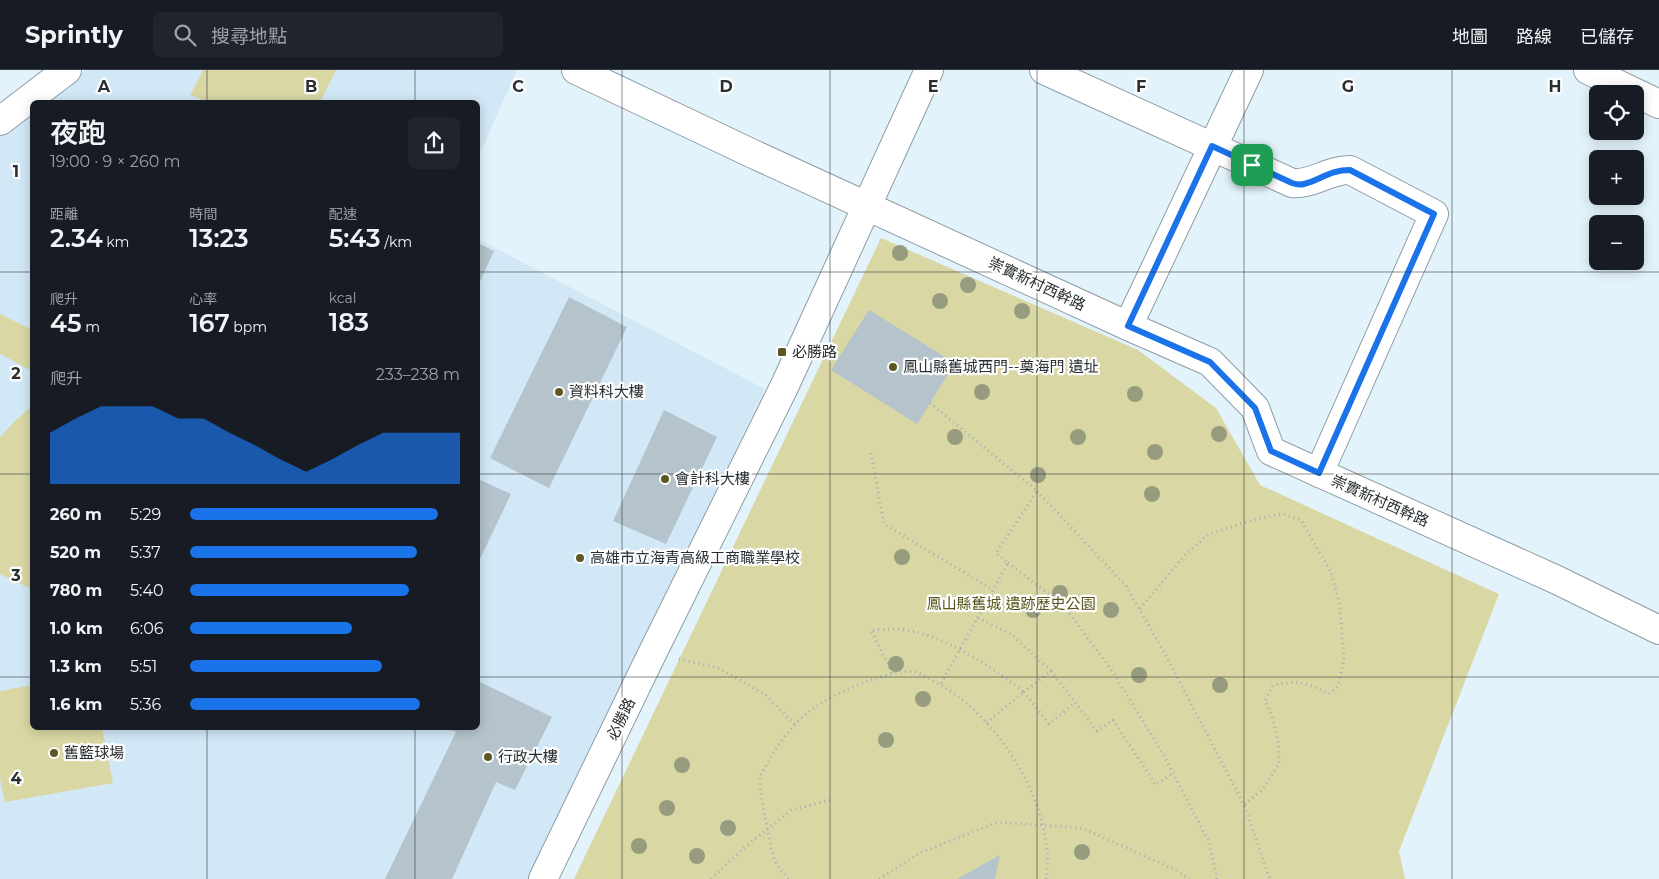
<!DOCTYPE html>
<html lang="zh-TW">
<meta charset="utf-8">
<style>
:root{--surface:#171b24;--page:#20242c;--text:#f1f3f6;--muted:#9ea1a6;--line:#363941;--accent:#1a73e8}
body{margin:0;font-family:Montserrat,"Noto Sans TC",sans-serif;background:var(--page);color:var(--text);height:100vh;display:flex;flex-direction:column;font-size:19px;white-space:nowrap}
*{box-sizing:border-box;margin:0}
p{font-size:16px;color:var(--muted)}
.icon{flex:none;width:28px;height:28px;fill:none;stroke:currentColor;stroke-width:2;stroke-linecap:round;stroke-linejoin:round}
.map{position:relative;flex:1;overflow:hidden}
.sheet{position:absolute;left:30px;top:30px;width:450px;height:630px;display:flex;flex-direction:column;background:var(--surface);border-radius:8px;box-shadow:0 2px 12px #0003}
.sheet>*{flex:none}
.controls{position:absolute;left:1589px;top:15px;display:grid;gap:10px}
.controls a{display:grid;place-items:center;width:55px;height:55px;border-radius:8px;background:var(--surface);box-shadow:0 2px 12px #0003;font-size:25px}
.pin{position:absolute;display:grid;place-items:center;width:42px;height:42px;color:#fff;margin:-21px;border-radius:10px;box-shadow:0 2px 8px #0006}
.round{display:grid;place-items:center;flex:none;width:52px;height:52px;border-radius:8px;background:var(--page)}
.head{display:flex;align-items:center;justify-content:space-between;height:85px;padding:0 20px}
h1{font-size:28px;font-weight:600;line-height:38px}
.figures{display:grid;grid-template-columns:repeat(3,1fr);gap:8px;height:85px;padding:5px 20px}
.figures div{display:grid;align-content:center}
.figures b{font-size:25px;font-weight:600}
.figures small{font-size:14px;font-weight:400}
.figures p{font-size:14px}
.chart{height:140px;padding:10px 20px}
.chart p{display:flex;justify-content:space-between}
.chart svg{width:100%;height:90px;margin-top:5px;fill:var(--accent);opacity:.7}
ul{padding:0 20px;list-style:none;font-size:16px}
li{display:grid;grid-template-columns:80px 60px 1fr;align-items:center;height:38px}
li i{height:12px;border-radius:6px;background:var(--accent)}
header{display:flex;align-items:center;gap:30px;box-sizing:border-box;height:70px;padding:0 25px;background:var(--surface);border-bottom:1px solid var(--line)}
header strong{font-size:24px}
nav{display:flex;gap:28px;margin-inline-start:auto;font-size:18px}
.search{width:350px;height:45px;background:var(--page);display:flex;align-items:center;gap:12px;box-sizing:border-box;padding:0 18px;border-radius:8px;color:var(--muted);font-size:19px}
.map>svg:first-child{display:block}
</style>
<header>
<strong>Sprintly</strong>
<div class="search"><svg class="icon" aria-label="search" viewBox="0 0 24 24"><circle cx="10" cy="10" r="6"/><path d="M15 15l6 6"/></svg>搜尋地點</div>
<nav><a>地圖</a><a>路線</a><a>已儲存</a></nav>
</header>
<div class="map">
<svg width="1659" height="809" viewBox="0 0 1659 809">
<rect width="100%" height="100%" fill="#e3f3fc"/>
<!-- built -->
<g fill="#d2e8f6">
<path d="M85 0H517L478 88V32H43Z"/>
<path d="M32 40V658H478V169L765 319 529 809H0V65Z"/>
</g>
<!-- green -->
<g fill="#d9d7a4">
<path d="M203 0H336L320 32H207L190 25Z"/>
<path d="M881 168 1138 280 1216 338 1260 415 1499 524 1399 781 1405 809H574Z"/>
<path d="M0 244 32 260V301L0 284Z"/>
<path d="M32 336V519L0 504V367L15 351Z"/>
<path d="M32 615V658H102L113 713 5 732 0 709V621Z"/>
</g>
<!-- building -->
<g fill="#b4c3cc">
<path d="M478 173 494 181 478 216Z"/>
<path d="M569 227 627 257 549 418 490 388Z"/>
<path d="M869 240 955 293 917 354 831 300Z"/>
<path d="M664 340 717 367 666 474 613 451Z"/>
<path d="M478 409 511 424 478 493Z"/>
<path d="M478 611 552 647 515 720 496 712 452 809H385L456 662 447 658H478Z"/>
<path d="M1000 785 995 809H957Z"/>
</g>
<g fill="none" stroke-linecap="round" stroke-linejoin="round">
<defs>
<g id="minor">
<path d="M576 0 751 83 1128 256 1210 292 1255 338 1271 381 1557 510 1659 560"/>
<path d="M1044 0 1292 113C1313 115 1327 100 1350 100L1434 144 1319 403"/>
<path d="M1588 0 1659 34"/>
<path d="M0 51 67 0"/>
<path d="M1128 256 1249 0"/>
<path d="M543 809 648 592 785 315 929 0"/>
</g>
</defs>
<!-- minor casing -->
<use href="#minor" stroke="#8e9da5" stroke-width="30"/>
<!-- path -->
<g stroke="#a3afb7" stroke-width="3" stroke-dasharray="1 4" stroke-linecap="butt">
<path d="M930 333 1037 421 996 483 1008 493 940 615"/>
<path d="M871 383 884 454 993 520"/>
<path d="M1037 421 1126 516 1164 582 1244 735 1270 809"/>
<path d="M1008 493 1063 535 1113 602 1163 684 1209 772 1217 809"/>
<path d="M1140 539 1184 486 1209 464 1256 449 1283 444 1301 450 1331 502 1340 536 1344 590 1338 616 1329 624C1305 612 1300 610 1273 615L1265 631 1273 649 1278 672 1279 694 1263 719 1244 735"/>
<path d="M978 548 1011 564 1051 601 1024 622 1049 654 1075 633"/>
<path d="M679 589 718 598 765 624 795 655"/>
<path d="M1051 601 1097 661 1113 650 1156 715 1172 704"/>
<path d="M892 603 871 560C883 560 895 558 906 560 948 567 991 597 1024 622L986 653"/>
<path d="M711 809 744 778 791 740 830 730"/>
<path d="M788 809C784 803 778 797 775 791 771 783 759 717 760 709 760 703 767 695 770 689 780 671 794 653 811 640 832 624 889 598 916 602 923 604 932 611 939 614 1000 648 1057 739 1046 809"/>
<path d="M879 809 920 783 998 752 1082 758 1176 800 1189 809"/>
</g>
<!-- minor -->
<use href="#minor" stroke="#fff" stroke-width="28"/>
</g>
<!-- trees -->
<g fill="#979c7f">
<circle cx="900" cy="183" r="8"/>
<circle cx="968" cy="215" r="8"/>
<circle cx="940" cy="231" r="8"/>
<circle cx="1022" cy="241" r="8"/>
<circle cx="982" cy="322" r="8"/>
<circle cx="1135" cy="324" r="8"/>
<circle cx="1219" cy="364" r="8"/>
<circle cx="955" cy="367" r="8"/>
<circle cx="1078" cy="367" r="8"/>
<circle cx="1155" cy="382" r="8"/>
<circle cx="1038" cy="405" r="8"/>
<circle cx="1152" cy="424" r="8"/>
<circle cx="902" cy="487" r="8"/>
<circle cx="1060" cy="523" r="8"/>
<circle cx="1033" cy="540" r="8"/>
<circle cx="1111" cy="540" r="8"/>
<circle cx="896" cy="594" r="8"/>
<circle cx="1139" cy="605" r="8"/>
<circle cx="1220" cy="615" r="8"/>
<circle cx="923" cy="629" r="8"/>
<circle cx="886" cy="670" r="8"/>
<circle cx="682" cy="695" r="8"/>
<circle cx="667" cy="738" r="8"/>
<circle cx="728" cy="758" r="8"/>
<circle cx="639" cy="776" r="8"/>
<circle cx="1082" cy="782" r="8"/>
<circle cx="697" cy="786" r="8"/>
</g>
<g fill="none" stroke-linecap="round" stroke-linejoin="round">
<defs>
<path id="route" d="M1212 76 1292 113C1295 114 1300 115 1304 114 1321 110 1329 100 1350 100L1434 144 1319 403 1271 381 1255 338 1210 292 1128 256Z"/>
</defs>
<!-- route casing -->
<use href="#route" stroke="#fff" stroke-width="10"/>
<!-- route -->
<use href="#route" stroke="#1a73e8" stroke-width="6"/>
</g>
<!-- grid -->
<path fill="none" stroke="#282e32" stroke-width="1" stroke-opacity="0.55" d="M207 0V32M415 0V32M622 0V809M830 0V809M1037 0V809M1244 0V809M1452 0V809M0 202H32M478 202H1659M0 404H32M478 404H1659M0 607H32M478 607H1659M207 658V809M415 658V809"/>
<!-- markers -->
<g fill="#5b5824" stroke="#fdfdfd" stroke-width="2">
<rect x="777" y="277" width="10" height="10" rx="2.5"/>
<circle cx="893" cy="297" r="5"/>
<circle cx="559" cy="322" r="5"/>
<circle cx="665" cy="409" r="5"/>
<circle cx="580" cy="488" r="5"/>
<circle cx="54" cy="683" r="5"/>
<circle cx="488" cy="687" r="5"/>
</g>
<g text-anchor="middle" stroke-width="4.5" stroke-linejoin="round" paint-order="stroke">
<!-- street labels -->
<g font-size="15" fill="#282e32" stroke="#fdfdfd">
<text transform="translate(1037 214) rotate(25)" y="5">崇實新村西幹路</text>
<text transform="translate(1380 431) rotate(24)" y="5">崇實新村西幹路</text>
<text transform="translate(621 649) rotate(-64)" y="5">必勝路</text>
</g>
<!-- poi labels -->
<g font-size="15" fill="#282e32" stroke="#fdfdfd" text-anchor="start">
<text x="792" y="287">必勝路</text>
<text x="903" y="302">鳳山縣舊城西門--奠海門 遺址</text>
<text x="569" y="327">資料科大樓</text>
<text x="675" y="414">會計科大樓</text>
<text x="590" y="493">高雄市立海青高級工商職業學校</text>
<text x="64" y="688">舊籃球場</text>
<text x="498" y="692">行政大樓</text>
</g>
<!-- park labels -->
<g font-size="15" fill="#585419" stroke="#fdfdfd">
<text x="1011" y="539">鳳山縣舊城 遺跡歷史公園</text>
</g>
</g>
<g font-size="16" text-anchor="middle" font-weight="bold" fill="#282e32" stroke="#fdfdfd" stroke-width="4.5" stroke-linejoin="round" paint-order="stroke">
<text x="104" y="22">A</text>
<text x="311" y="22">B</text>
<text x="518" y="22">C</text>
<text x="726" y="22">D</text>
<text x="933" y="22">E</text>
<text x="1141" y="22">F</text>
<text x="1348" y="22">G</text>
<text x="1555" y="22">H</text>
<text x="16" y="107">1</text>
<text x="16" y="309">2</text>
<text x="16" y="511">3</text>
<text x="16" y="714">4</text>
</g>
</svg>
<div class="controls">
<a><svg class="icon" aria-label="locate" viewBox="0 0 24 24"><circle cx="12" cy="12" r="6"/><path d="M12 2v4M12 18v4M2 12h4M18 12h4"/></svg></a>
<a>+</a>
<a>−</a>
</div>
<div class="pin" style="left:1252px;top:95px;background:#1e9e55"><svg class="icon" aria-label="arrive" viewBox="0 0 24 24"><path d="M6 21V4h12l-3 4 3 4H6"/></svg></div>
<section class="sheet">
<div class="head"><div><h1>夜跑</h1><p>19:00 · 9 × 260 m</p></div><a class="round"><svg class="icon" aria-label="share" viewBox="0 0 24 24"><path d="M12 15V3M7 8l5-5 5 5M5 13v7h14v-7"/></svg></a></div>
<div class="figures">
<div><p>距離</p><b>2.34<small> km</small></b></div>
<div><p>時間</p><b>13:23</b></div>
<div><p>配速</p><b>5:43<small> /km</small></b></div>
</div>
<div class="figures">
<div><p>爬升</p><b>45<small> m</small></b></div>
<div><p>心率</p><b>167<small> bpm</small></b></div>
<div><p>kcal</p><b>183</b></div>
</div>
<div class="chart"><p><span>爬升</span>233–238 m</p>
<svg viewBox="0 0 160 44" preserveAspectRatio="none"><path d="M0 44V19L10 12L20 6L30 6L40 6L50 12L60 12L70 19L80 25L90 32L100 38L110 32L120 25L130 19L140 19L150 19L160 19V44z"/></svg>
</div>
<ul>
<li><b>260 m</b>5:29<i style="width:92%"></i></li>
<li><b>520 m</b>5:37<i style="width:84%"></i></li>
<li><b>780 m</b>5:40<i style="width:81%"></i></li>
<li><b>1.0 km</b>6:06<i style="width:60%"></i></li>
<li><b>1.3 km</b>5:51<i style="width:71%"></i></li>
<li><b>1.6 km</b>5:36<i style="width:85%"></i></li>
</ul>
</section>
</div>
